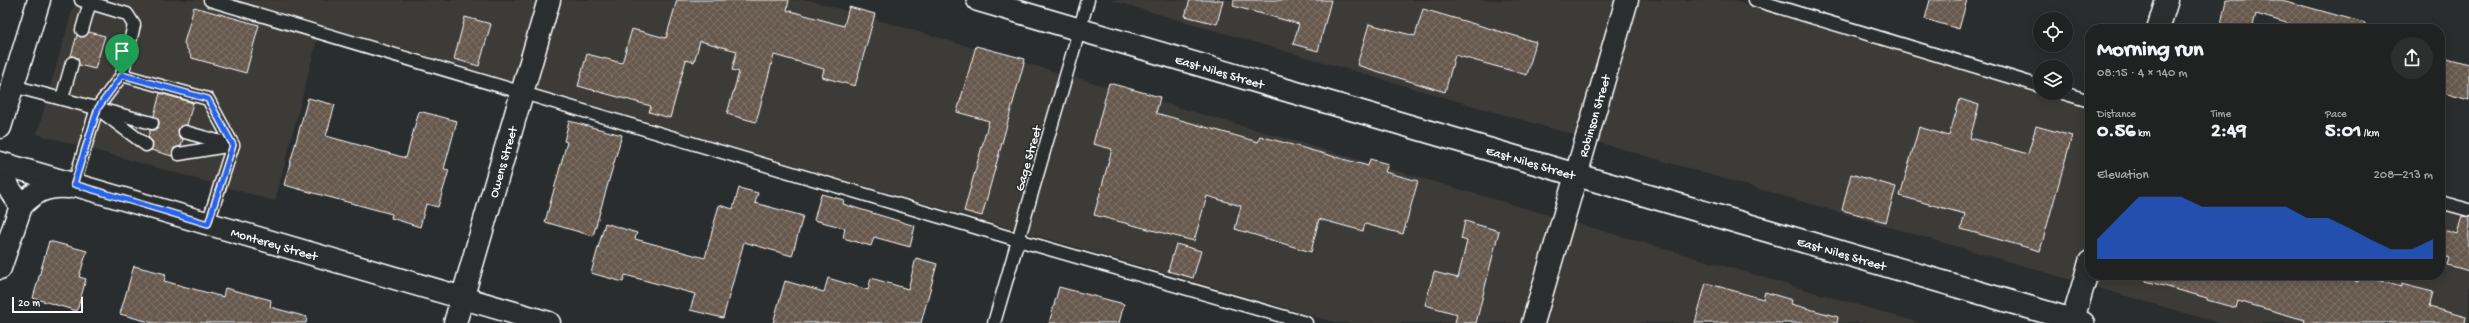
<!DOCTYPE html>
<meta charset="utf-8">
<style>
:root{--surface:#202222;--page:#2d2f2f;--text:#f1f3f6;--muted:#a2a4a5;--line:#3d3f40;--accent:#2563eb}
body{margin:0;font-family:"Gochi Hand",sans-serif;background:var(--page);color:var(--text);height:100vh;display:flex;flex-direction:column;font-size:15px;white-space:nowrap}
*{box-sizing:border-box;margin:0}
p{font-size:13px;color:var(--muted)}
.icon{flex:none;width:22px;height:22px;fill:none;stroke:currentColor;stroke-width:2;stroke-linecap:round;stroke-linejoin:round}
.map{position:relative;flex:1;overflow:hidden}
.details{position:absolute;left:2085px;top:24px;width:360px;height:256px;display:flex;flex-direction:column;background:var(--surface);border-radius:16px;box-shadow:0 2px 10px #0003,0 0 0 1px var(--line)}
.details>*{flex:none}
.tools{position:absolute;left:2033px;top:12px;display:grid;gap:8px}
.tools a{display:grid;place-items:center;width:40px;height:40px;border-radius:50%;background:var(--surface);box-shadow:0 2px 10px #0003,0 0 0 1px var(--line);font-size:20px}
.scale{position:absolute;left:12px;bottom:10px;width:71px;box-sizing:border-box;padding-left:4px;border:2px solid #fff;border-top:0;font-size:11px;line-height:14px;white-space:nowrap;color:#fff;-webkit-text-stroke:3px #2a2d2e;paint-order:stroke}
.pin{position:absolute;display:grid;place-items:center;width:34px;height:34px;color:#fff;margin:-41px -17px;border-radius:50% 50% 50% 0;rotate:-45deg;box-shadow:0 0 4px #0007}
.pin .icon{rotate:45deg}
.round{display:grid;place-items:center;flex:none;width:42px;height:42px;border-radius:21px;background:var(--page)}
.head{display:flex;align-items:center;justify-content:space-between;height:68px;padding:0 12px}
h1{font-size:22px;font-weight:700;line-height:30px}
.metrics{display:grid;grid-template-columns:repeat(3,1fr);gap:6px;height:68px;padding:4px 12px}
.metrics div{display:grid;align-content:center}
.metrics b{font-size:20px;font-weight:700}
.metrics small{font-size:11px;font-weight:400}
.metrics p{font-size:11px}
.chart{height:112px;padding:8px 12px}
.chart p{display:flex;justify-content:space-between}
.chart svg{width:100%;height:72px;margin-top:4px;fill:var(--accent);opacity:.7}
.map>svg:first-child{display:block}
</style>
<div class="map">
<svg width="2469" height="323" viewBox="0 0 2469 323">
<defs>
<pattern id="building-cross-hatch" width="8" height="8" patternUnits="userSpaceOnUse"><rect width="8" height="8" fill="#66594d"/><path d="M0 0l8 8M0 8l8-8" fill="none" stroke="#7d7268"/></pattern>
</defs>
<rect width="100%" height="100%" fill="#2a2d2e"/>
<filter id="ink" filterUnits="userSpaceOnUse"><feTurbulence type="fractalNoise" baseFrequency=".025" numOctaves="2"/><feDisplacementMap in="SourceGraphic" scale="8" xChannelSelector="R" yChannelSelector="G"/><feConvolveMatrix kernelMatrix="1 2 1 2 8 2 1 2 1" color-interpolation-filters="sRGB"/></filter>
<g filter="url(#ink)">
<!-- built -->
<g fill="#3c3a37">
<path d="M75 0H809L1920 323H1337L322 28 316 44 275 201 37 134Z"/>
<path d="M1110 0H1731L2090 107V275H2440V210L2469 219V323H2219Z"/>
</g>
<!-- building -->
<g fill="url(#building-cross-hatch)" stroke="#fff">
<path d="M677 0H789L787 10 844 26 849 7 875 14 855 86 822 77 824 69 774 55 756 122 727 114 739 72 732 70 737 51 700 41 694 62 686 60 670 118 649 112 651 106 578 86 587 54 622 63 632 29 666 38Z"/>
<path d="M1190 0H1223L1217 24 1185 16Z"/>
<path d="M1234 0H1331L1318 51 1293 44 1299 24 1233 6Z"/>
<path d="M1930 0H1967L1959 29 1925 19Z"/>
<path d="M2226 0H2282L2365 23 2364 29H2292L2293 25 2256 14 2252 29H2220Z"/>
<path d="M194 7 259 25 246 73 192 58 184 43Z"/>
<path d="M1423 9 1536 42 1527 75 1455 55 1445 92 1357 65 1369 24 1415 36Z"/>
<path d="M465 17 491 24 479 66 454 59Z"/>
<path d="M89 32 105 36 95 69 79 65 78 58 71 56 77 35 84 37Z"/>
<path d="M976 46 1025 59 982 216 964 211 989 121 957 112Z"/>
<path d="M2440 56 2469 64V100L2440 92Z"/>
<path d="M1109 83 1160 97 1156 113 1258 142 1260 136 1368 166 1370 159 1388 164 1385 172 1418 181 1403 234 1365 224 1363 231 1319 219 1311 252 1235 229 1241 206 1207 196 1194 241 1094 215 1112 149 1093 144Z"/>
<path d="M160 93 193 103 187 125 180 126 178 130 179 137 183 139 181 146 174 148 172 156 151 150 153 142 148 137 150 130H154L159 125V121L154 116Z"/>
<path d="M308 98 335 105 326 136 406 158 419 111 457 121 444 169 449 170 438 207 426 204 420 227 391 218 392 214 284 185Z"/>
<path d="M1960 99 1979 105 1970 138 2028 154 2036 126 2072 136 2040 251 1961 229 1965 214 1900 196 1919 127 1949 136Z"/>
<path d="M569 121 622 135 593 236 545 222 567 142 564 141Z"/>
<path d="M1851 174 1896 187 1886 222 1842 210Z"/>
<path d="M739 188 758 193 755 203 803 216 792 256 744 242 723 318 690 310 695 294 625 275 623 282 591 273 605 223 637 233 635 239 705 258 719 205 733 209Z"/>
<path d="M821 194 844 200 843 204 915 226 910 247 874 237 871 246 843 238 845 228 814 220Z"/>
<path d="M2462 216 2469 217V271L2448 265 2450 258 2440 255V229L2457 234Z"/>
<path d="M1465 221 1499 231 1476 323H1455L1457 314 1425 305 1434 272 1458 278 1467 241 1461 239Z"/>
<path d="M49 241 87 251 79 277 86 279 77 311 33 298Z"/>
<path d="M1176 244 1201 251 1193 278 1168 271Z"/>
<path d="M916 258 937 264 921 323H773L785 281 824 292 828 278 868 290 871 278 908 289Z"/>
<path d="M134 266 166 274 164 281 223 297 225 288 271 300 270 307 307 317 306 323H153L120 314Z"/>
<path d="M2146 275H2334L2358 282 2360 275 2401 287V284L2433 292 2429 307 2466 317 2465 323H2304L2305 320 2238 301 2236 308 2207 300V298L2146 281Z"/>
<path d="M1706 283 1763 299 1765 292 1792 300 1791 304 1838 317 1837 323H1695Z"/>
<path d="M1059 287 1124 304 1119 323H1049Z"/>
</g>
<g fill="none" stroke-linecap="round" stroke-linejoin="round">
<defs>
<g id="lane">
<path d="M210 0 1018 240 1306 323"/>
<path d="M1755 0 2040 86"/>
<path d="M82 30 90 2"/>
<path d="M122 75 208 99 233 145 208 223"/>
<path d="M13 86 152 123"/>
<path d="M2063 93 2090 101"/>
<path d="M62 98 72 63"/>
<path d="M102 112 146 145"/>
<path d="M185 132 228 144"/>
<path d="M179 154 233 145"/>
<path d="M74 184 97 108 122 75 134 25 127 14 81 0"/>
<path d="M2440 202 2469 210"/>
<path d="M994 323 1088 0"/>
</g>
<g id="street">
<path d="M2158 29 2167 0"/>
<path d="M0 175 21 206 0 268"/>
<path id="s1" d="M455 323 549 0"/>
<path id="s2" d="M1533 323 1627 0"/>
<path d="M2072 323 2090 262"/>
</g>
<g id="secondary">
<path id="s3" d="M978 0 2083 323"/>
<path d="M0 127 39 0"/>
<path id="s4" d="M0 163 549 323"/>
<path d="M21 206C35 191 47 185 69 187"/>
</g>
</defs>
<!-- lane casing -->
<use href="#lane" stroke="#fff" stroke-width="15"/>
<!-- street casing -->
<use href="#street" stroke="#fff" stroke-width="25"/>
<!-- secondary casing -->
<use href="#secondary" stroke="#fff" stroke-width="25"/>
<!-- lane -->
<use href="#lane" stroke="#2a2d2e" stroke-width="12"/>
<!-- street -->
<use href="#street" stroke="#2a2d2e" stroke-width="22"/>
<!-- secondary -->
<use href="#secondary" stroke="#2a2d2e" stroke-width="22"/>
</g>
</g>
<g fill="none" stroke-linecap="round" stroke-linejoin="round" filter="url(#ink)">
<defs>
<path id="route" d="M122 75 208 99 233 145 208 224 74 184 98 108Z"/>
</defs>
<!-- route casing -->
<use href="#route" stroke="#fff" stroke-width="8"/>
<!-- route -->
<use href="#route" stroke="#2563eb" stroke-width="5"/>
</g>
<g text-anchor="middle" stroke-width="3" stroke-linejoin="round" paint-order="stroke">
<!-- street labels -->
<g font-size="13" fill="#fff" stroke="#2a2d2e">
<text dy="5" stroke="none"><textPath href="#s3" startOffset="252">East Niles Street</textPath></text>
<text dy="5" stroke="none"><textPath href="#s2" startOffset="216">Robinson Street</textPath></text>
<text transform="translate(1027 158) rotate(-74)" y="5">Gage Street</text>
<text dy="5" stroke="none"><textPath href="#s1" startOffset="168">Owens Street</textPath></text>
<text dy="5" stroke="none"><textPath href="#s3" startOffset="576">East Niles Street</textPath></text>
<text dy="5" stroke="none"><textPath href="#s4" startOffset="286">Monterey Street</textPath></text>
<text dy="5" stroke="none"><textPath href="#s3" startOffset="900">East Niles Street</textPath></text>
</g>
</g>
</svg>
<div class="tools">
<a><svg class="icon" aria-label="locate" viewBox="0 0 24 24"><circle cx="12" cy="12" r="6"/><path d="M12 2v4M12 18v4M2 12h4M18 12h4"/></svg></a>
<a><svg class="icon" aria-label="layers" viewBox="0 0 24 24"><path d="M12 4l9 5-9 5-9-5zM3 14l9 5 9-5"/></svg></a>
</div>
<div class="scale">20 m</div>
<div class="pin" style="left:122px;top:75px;background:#1e9e55"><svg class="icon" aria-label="arrive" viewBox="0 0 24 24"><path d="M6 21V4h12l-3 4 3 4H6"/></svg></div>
<section class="details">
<div class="head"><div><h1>Morning run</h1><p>08:15 · 4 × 140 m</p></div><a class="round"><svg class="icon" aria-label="share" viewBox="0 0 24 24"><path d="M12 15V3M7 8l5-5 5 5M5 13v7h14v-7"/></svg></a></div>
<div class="metrics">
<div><p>Distance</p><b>0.56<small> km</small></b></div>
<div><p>Time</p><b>2:49</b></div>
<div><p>Pace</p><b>5:01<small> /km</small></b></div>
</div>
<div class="chart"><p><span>Elevation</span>208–213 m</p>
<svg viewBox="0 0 160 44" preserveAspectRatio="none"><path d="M0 44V32L10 19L20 6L30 6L40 6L50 12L60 12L70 12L80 12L90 12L100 19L110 19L120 25L130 32L140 38L150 38L160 32V44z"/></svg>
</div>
</section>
</div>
